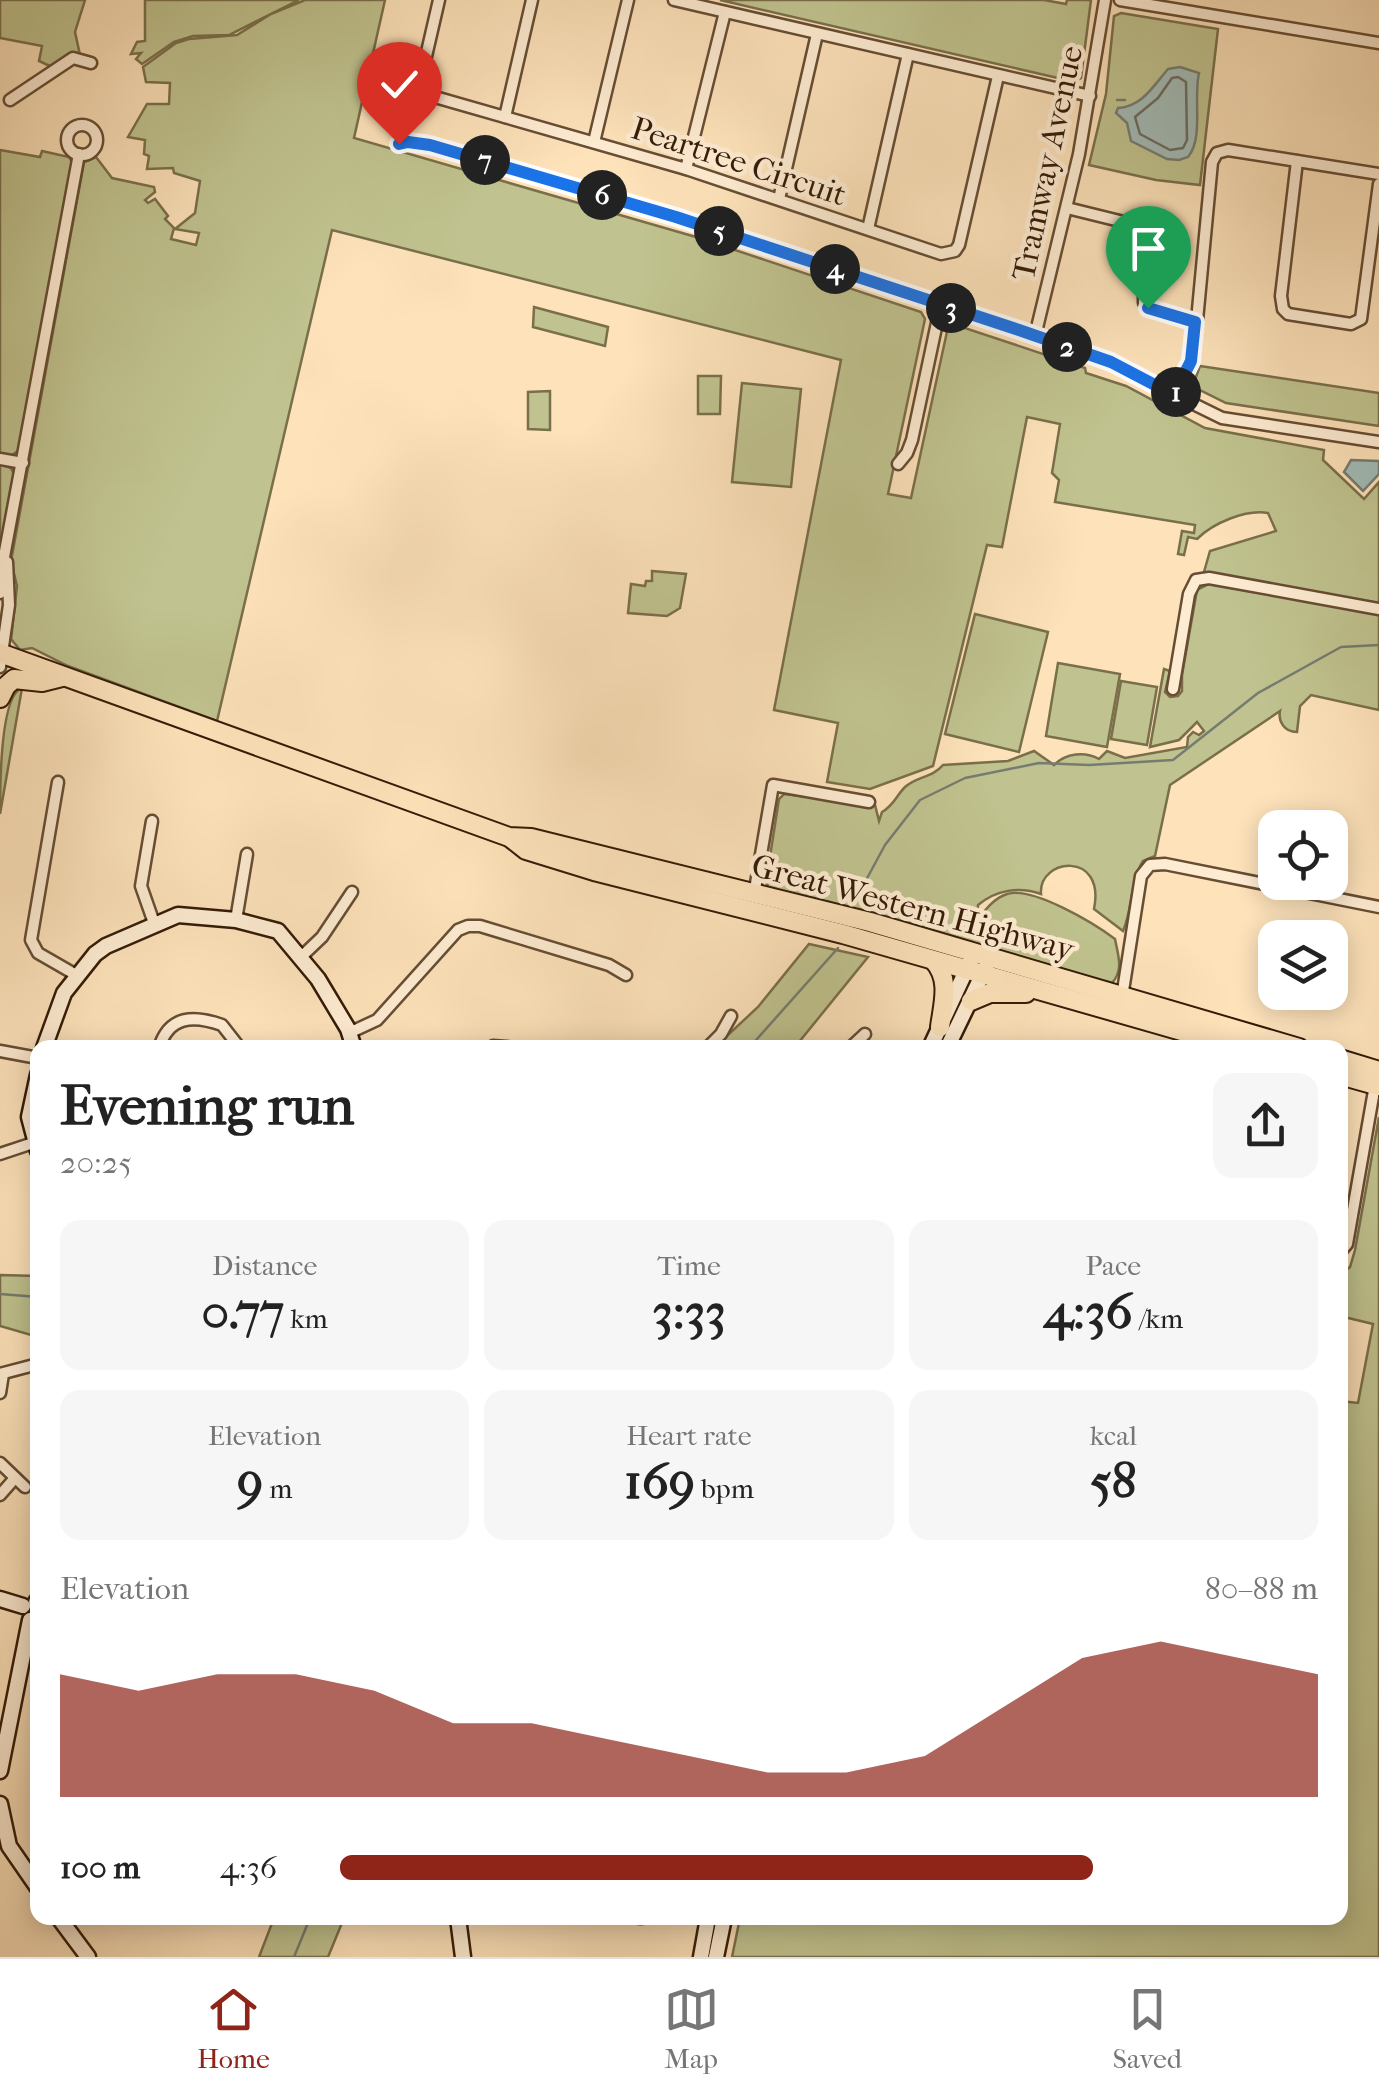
<!DOCTYPE html>
<meta charset="utf-8">
<style>
:root{--surface:#fff;--page:#f6f6f6;--text:#222;--muted:#767676;--line:#e0e0e0;--accent:#8f2418}
body{margin:0;font-family:"IM FELL French Canon",serif;background:var(--page);color:var(--text);height:100vh;display:flex;flex-direction:column;font-size:38px;white-space:nowrap}
*{box-sizing:border-box;margin:0}
p{font-size:32px;color:var(--muted)}
.icon{flex:none;width:55px;height:55px;fill:none;stroke:currentColor;stroke-width:2;stroke-linecap:round;stroke-linejoin:round}
.map{position:relative;flex:1;overflow:hidden}
.side{position:absolute;left:30px;top:1040px;width:1318px;height:885px;display:flex;flex-direction:column;background:var(--surface);border-radius:20px;box-shadow:0 5px 25px #0003}
.side>*{flex:none}
.buttons{position:absolute;left:1258px;top:810px;display:grid;gap:20px}
.buttons a{display:grid;place-items:center;width:90px;height:90px;border-radius:20px;background:var(--surface);box-shadow:0 5px 25px #0003;font-size:50px}
.pin{position:absolute;display:grid;place-items:center;width:85px;height:85px;color:#fff;margin:-102px -42px;border-radius:50% 50% 50% 0;rotate:-45deg;box-shadow:0 0 10px #0007}
.pin .icon{rotate:45deg}
.km{position:absolute;width:50px;height:50px;margin:-25px;border-radius:50%;background:#222;color:#fff;font-size:28px;line-height:50px;text-align:center}
.round{display:grid;place-items:center;flex:none;width:105px;height:105px;border-radius:20px;background:var(--page)}
.summary{display:flex;align-items:center;justify-content:space-between;height:170px;padding:0 30px}
h1{font-size:55px;font-weight:700;line-height:75px}
.metrics{display:grid;grid-template-columns:repeat(3,1fr);gap:15px;height:170px;padding:10px 30px}
.metrics div{display:grid;align-content:center;border-radius:20px;background:var(--page);text-align:center}
.metrics b{font-size:50px;font-weight:700}
.metrics small{font-size:28px;font-weight:400}
.metrics p{font-size:28px}
.chart{height:280px;padding:20px 30px}
.chart p{display:flex;justify-content:space-between}
.chart svg{width:100%;height:180px;margin-top:10px;fill:var(--accent);opacity:.7}
ul{padding:0 30px;list-style:none;font-size:32px}
li{display:grid;grid-template-columns:160px 120px 1fr;align-items:center;height:75px}
li i{height:25px;border-radius:12px;background:var(--accent)}
.dock{display:flex;justify-content:space-around;align-items:center;height:140px;border-top:2px solid var(--line);background:var(--surface);font-size:28px;color:var(--muted)}
.dock a{display:grid;justify-items:center;gap:5px}
.dock .selected{color:var(--accent)}
.map>svg:first-child{display:block}
</style>
<div class="map">
<svg width="1379" height="1957" viewBox="0 0 1379 1957">
<rect width="100%" height="100%" fill="#fde2ba"/>
<filter id="stains"><feTurbulence type="fractalNoise" baseFrequency=".002" numOctaves="4"/><feColorMatrix values="0 0 0 0 .2 0 0 0 0 .09 0 0 0 0 .02 0 0 0 .5 -.17"/></filter>
<radialGradient id="worn" r=".72"><stop offset=".6" stop-color="#630" stop-opacity="0"/><stop offset="1" stop-color="#630" stop-opacity=".3"/></radialGradient>
<!-- green -->
<g fill="#c0c38f" stroke="#7a6f4b" stroke-width="2.5">
<path d="M0 0H85L75 32 80 55 54 68 39 61 42 46 0 38Z"/>
<path d="M145 0H299L229 35 193 36 174 42 142 64 136 59 141 53 131 54 137 42 145 41Z"/>
<path d="M305 0H385L354 138 696 237 921 312 925 319 888 494 911 498 948 327 953 324 1085 368 1086 373 1126 386 1205 428 1324 450 1323 460 1364 499 1379 482V603L1204 572 1210 551 1276 531 1268 513C1246 509 1213 523 1197 539L1188 537 1184 555 1178 554 1182 531 1194 533 1195 525 1055 502 1059 480 1052 473 1060 424 1027 417 1002 547 987 545 933 766 870 789 827 782 838 723 774 710 841 360 332 230 217 721 68 666 32 648 20 650 11 639 17 586 11 561 84 162 96 157 112 178 154 187 155 192 145 200 148 203 155 199 168 216 165 219 174 228 171 239 196 245 199 233 175 229 195 213 200 181 174 173 173 168 147 169 149 156 144 154 145 140 128 137 147 104H169L170 83 146 82 143 67 176 43 189 39 237 35 271 14Z"/>
<path d="M720 0H1044L1066 4 1067 0H1091L1081 78 1075 82Z"/>
<path d="M1121 13 1218 29 1200 185 1156 180 1089 165 1106 94 1114 16Z"/>
<path d="M0 150 40 157 42 151 69 157 73 164 19 450 11 456 0 454Z"/>
<path d="M534 307 608 327 605 346 533 327Z"/>
<path d="M1200 366 1379 393V426L1226 403 1196 388 1194 382Z"/>
<path d="M698 376H721L720 414H698Z"/>
<path d="M742 383 801 389 791 487 732 482Z"/>
<path d="M550 391V430L528 429V392Z"/>
<path d="M0 464 11 468 15 476 0 563Z"/>
<path d="M652 571 686 574 680 608 667 616 628 613 631 584 645 586 646 581H652Z"/>
<path d="M1209 584 1379 614V710L1311 695 1300 706 1297 732C1284 732 1278 721 1280 711L1170 785 1155 856 1143 861C1130 882 1133 908 1123 931L1094 909C1106 850 1038 858 1041 894 1019 886 996 890 978 905L977 921C985 910 994 898 1007 894 1033 886 1095 924 1115 939 1118 955 1124 970 1112 983L972 945V942L903 921 901 924 769 889 766 882 779 799 784 794 875 805 879 821 882 812C894 805 896 796 905 787 917 776 932 778 943 765L1008 761 1034 751 1054 765C1066 753 1085 751 1099 759L1107 751 1125 758 1187 747 1188 737 1193 732 1199 735 1204 731 1197 722 1179 740 1150 747 1164 669 1170 671 1165 692 1170 697 1178 696 1182 691V675L1197 590Z"/>
<path d="M975 614 1048 632 1019 752 945 734Z"/>
<path d="M1058 663 1120 674 1107 747 1046 736Z"/>
<path d="M1121 681 1157 687 1147 745 1111 739Z"/>
<path d="M22 688 0 814C0 785 0 695 22 688Z"/>
<path d="M809 944 868 957 795 1047H715L758 1007Z"/>
<path d="M1379 1117V1957H732L740 1918H1340V1401L1358 1403 1373 1324 1340 1316 1345 1271 1350 1267 1355 1250Z"/>
<path d="M0 1275 37 1276V1307L31 1335 0 1326Z"/>
<path d="M274 1918H344L328 1957H259Z"/>
</g>
<!-- water -->
<g fill="#a2bcb8" stroke="#767c71" stroke-width="2.5">
<path d="M1180 67 1199 73C1193 98 1204 138 1188 157L1179 160 1167 159 1131 141 1127 123 1116 113 1118 108C1142 107 1154 85 1168 69Z"/>
<path d="M1351 460 1379 461V474L1363 491 1344 472Z"/>
</g>
<g fill="none" stroke-linecap="round" stroke-linejoin="round">
<!-- shore -->
<path stroke="#6b6c60" stroke-width="2.5" d="M1178 77 1186 82 1187 140 1183 148 1170 150 1140 134 1135 117 1158 98 1172 78Z"/>
<!-- stream -->
<g stroke="#767c71" stroke-width="2.5">
<path d="M1117 100H1125"/>
<path d="M851 908 885 845 920 800 965 778 1039 763 1089 765 1173 760 1258 693 1341 647 1379 645"/>
<path d="M749 1048 838 948"/>
<path d="M0 1294 38 1297"/>
<path d="M294 1957 310 1918"/>
</g>
<defs>
<g id="street">
<path d="M439 0 421 78V86L428 95 686 169 941 254 955 251 959 245 998 76"/>
<path d="M674 0 1090 96"/>
<path d="M1120 0 1379 43"/>
<path d="M10 100 73 58 91 63"/>
<path d="M505 117 532 0"/>
<circle cx="82" cy="140" r="15"/>
<path d="M594 142 628 0"/>
<path d="M399 145 408 142 430 145 676 217 1100 358 1222 418 1379 442"/>
<path d="M1297 161 1281 296 1283 309 1288 314 1351 324 1361 319 1379 184"/>
<path d="M686 169 725 12"/>
<path d="M779 199 817 34"/>
<path d="M1067 208 1148 228 1155 239 1144 291V303L1154 311 1195 323"/>
<path d="M868 229 908 54"/>
<path d="M1035 336 1079 154 1105 0"/>
<path d="M1174 395 1194 352 1212 162 1217 153 1228 150 1379 174"/>
<path d="M0 459 23 463"/>
<path d="M898 464 907 453 912 440 941 304"/>
<path d="M0 593 1 573 79 154"/>
<path d="M0 667 9 605 7 562"/>
<path d="M1173 689 1189 594 1196 580 1209 578 1379 609"/>
<path d="M58 782 31 940 38 953 78 976"/>
<path d="M152 821 141 886 154 923"/>
<path d="M754 895 773 785 869 802"/>
<path d="M236 920 247 854"/>
<path d="M301 957 322 937 352 892"/>
<path d="M1122 997 1141 876 1150 865 1165 864 1379 907"/>
<path d="M349 1033 377 1020 458 930 468 926H480L609 965 626 975"/>
<path d="M493 1046 518 1048"/>
<path d="M159 1048C169 1015 194 1015 222 1025L240 1048"/>
<path d="M707 1048 721 1034 731 1016"/>
<path d="M850 1048 865 1034"/>
<path d="M0 1051 38 1058"/>
<path d="M0 1154 33 1143"/>
<path d="M1340 1252 1347 1244 1375 1085"/>
<path d="M0 1374 38 1364"/>
<path d="M0 1393 3 1374"/>
<path d="M0 1463 25 1487"/>
<path d="M0 1495 15 1478"/>
<path d="M639 1918H642"/>
</g>
<g id="secondary">
<path d="M44 1048 64 993 95 954 106 946 178 915 236 920 278 931 318 979 348 1029 354 1048"/>
<path d="M930 1048 970 962"/>
<path d="M947 1048 986 967"/>
<path d="M38 1075 29 1117 38 1151"/>
<path d="M0 1599 23 1606"/>
<path d="M36 1602 38 1600"/>
<path d="M0 1771 30 1620"/>
<path d="M0 1804 9 1846 38 1888"/>
<path d="M59 1918 88 1957"/>
<path d="M458 1918 463 1957"/>
<path d="M701 1957 708 1918"/>
<path d="M716 1957 724 1918"/>
</g>
<g id="highway">
<path d="M0 653 509 837 531 838 870 922 1299 1048"/>
<path d="M0 698 6 686 14 679 42 682 62 677"/>
<path d="M512 839 526 850 594 871 843 934 1241 1048"/>
<path d="M934 961C951 980 943 1004 940 1027"/>
<path d="M971 1001 990 993H1026"/>
<path d="M1340 1059 1379 1071"/>
<path d="M1340 1075 1379 1086"/>
</g>
</defs>
<!-- street casing -->
<use href="#street" stroke="#664d34" stroke-width="15"/>
<!-- secondary casing -->
<use href="#secondary" stroke="#341b07" stroke-width="19"/>
<!-- highway casing -->
<use href="#highway" stroke="#341b07" stroke-width="22"/>
<!-- street -->
<use href="#street" stroke="#feecd2" stroke-width="10"/>
<!-- secondary -->
<use href="#secondary" stroke="#feecd2" stroke-width="14"/>
<!-- highway -->
<use href="#highway" stroke="#fde2ba" stroke-width="18"/>
</g>
<g fill="none" stroke-linecap="round" stroke-linejoin="round">
<defs>
<path id="route" d="M399 144 408 142 430 145 676 217 1019 330 1111 362 1174 395 1191 361 1195 322 1148 308"/>
</defs>
<!-- route casing -->
<use href="#route" stroke="#fff" stroke-width="20"/>
<!-- route -->
<use href="#route" stroke="#1a73e8" stroke-width="12"/>
</g>
<g text-anchor="middle" stroke-width="9" stroke-linejoin="round" paint-order="stroke">
<!-- street labels -->
<g font-size="32" fill="#341b07" stroke="#feecd2">
<text transform="translate(739 161) rotate(18)" y="11">Peartree Circuit</text>
<text transform="translate(1047 163) rotate(-78)" y="11">Tramway Avenue</text>
<text transform="translate(913 907) rotate(15)" y="11">Great Western Highway</text>
</g>
</g>
<rect width="100%" height="100%" filter="url(#stains)"/>
<rect width="100%" height="100%" fill="url(#worn)"/>
</svg>
<div class="buttons">
<a><svg class="icon" aria-label="locate" viewBox="0 0 24 24"><circle cx="12" cy="12" r="6"/><path d="M12 2v4M12 18v4M2 12h4M18 12h4"/></svg></a>
<a><svg class="icon" aria-label="layers" viewBox="0 0 24 24"><path d="M12 4l9 5-9 5-9-5zM3 14l9 5 9-5"/></svg></a>
</div>
<div class="pin" style="left:1148px;top:308px;background:#1e9e55"><svg class="icon" aria-label="arrive" viewBox="0 0 24 24"><path d="M6 21V4h12l-3 4 3 4H6"/></svg></div>
<div class="pin" style="left:399px;top:144px;background:#d93025"><svg class="icon" aria-label="check" viewBox="0 0 24 24"><path d="M5 12l5 5 9-10"/></svg></div>
<b class="km" style="left:1176px;top:392px">1</b>
<b class="km" style="left:1067px;top:347px">2</b>
<b class="km" style="left:951px;top:308px">3</b>
<b class="km" style="left:835px;top:269px">4</b>
<b class="km" style="left:719px;top:231px">5</b>
<b class="km" style="left:602px;top:195px">6</b>
<b class="km" style="left:485px;top:160px">7</b>
<section class="side">
<div class="summary"><div><h1>Evening run</h1><p>20:25</p></div><a class="round"><svg class="icon" aria-label="share" viewBox="0 0 24 24"><path d="M12 15V3M7 8l5-5 5 5M5 13v7h14v-7"/></svg></a></div>
<div class="metrics">
<div><p>Distance</p><b>0.77<small> km</small></b></div>
<div><p>Time</p><b>3:33</b></div>
<div><p>Pace</p><b>4:36<small> /km</small></b></div>
</div>
<div class="metrics">
<div><p>Elevation</p><b>9<small> m</small></b></div>
<div><p>Heart rate</p><b>169<small> bpm</small></b></div>
<div><p>kcal</p><b>58</b></div>
</div>
<div class="chart"><p><span>Elevation</span>80–88 m</p>
<svg viewBox="0 0 160 44" preserveAspectRatio="none"><path d="M0 44V14L10 18L20 14L30 14L40 18L50 26L60 26L70 30L80 34L90 38L100 38L110 34L120 22L130 10L140 6L150 10L160 14V44z"/></svg>
</div>
<ul>
<li><b>100 m</b>4:36<i style="width:77%"></i></li>
</ul>
</section>
</div>
<nav class="dock">
<a class="selected"><svg class="icon" aria-label="home" viewBox="0 0 24 24"><path d="M3 11l9-7 9 7M6 9v11h12V9"/></svg>Home</a>
<a><svg class="icon" aria-label="map" viewBox="0 0 24 24"><path d="M3 6l6-2 6 2 6-2v14l-6 2-6-2-6 2zM9 4v14M15 6v14"/></svg>Map</a>
<a><svg class="icon" aria-label="saved" viewBox="0 0 24 24"><path d="M7 4h10v16l-5-4-5 4z"/></svg>Saved</a>
</nav>
